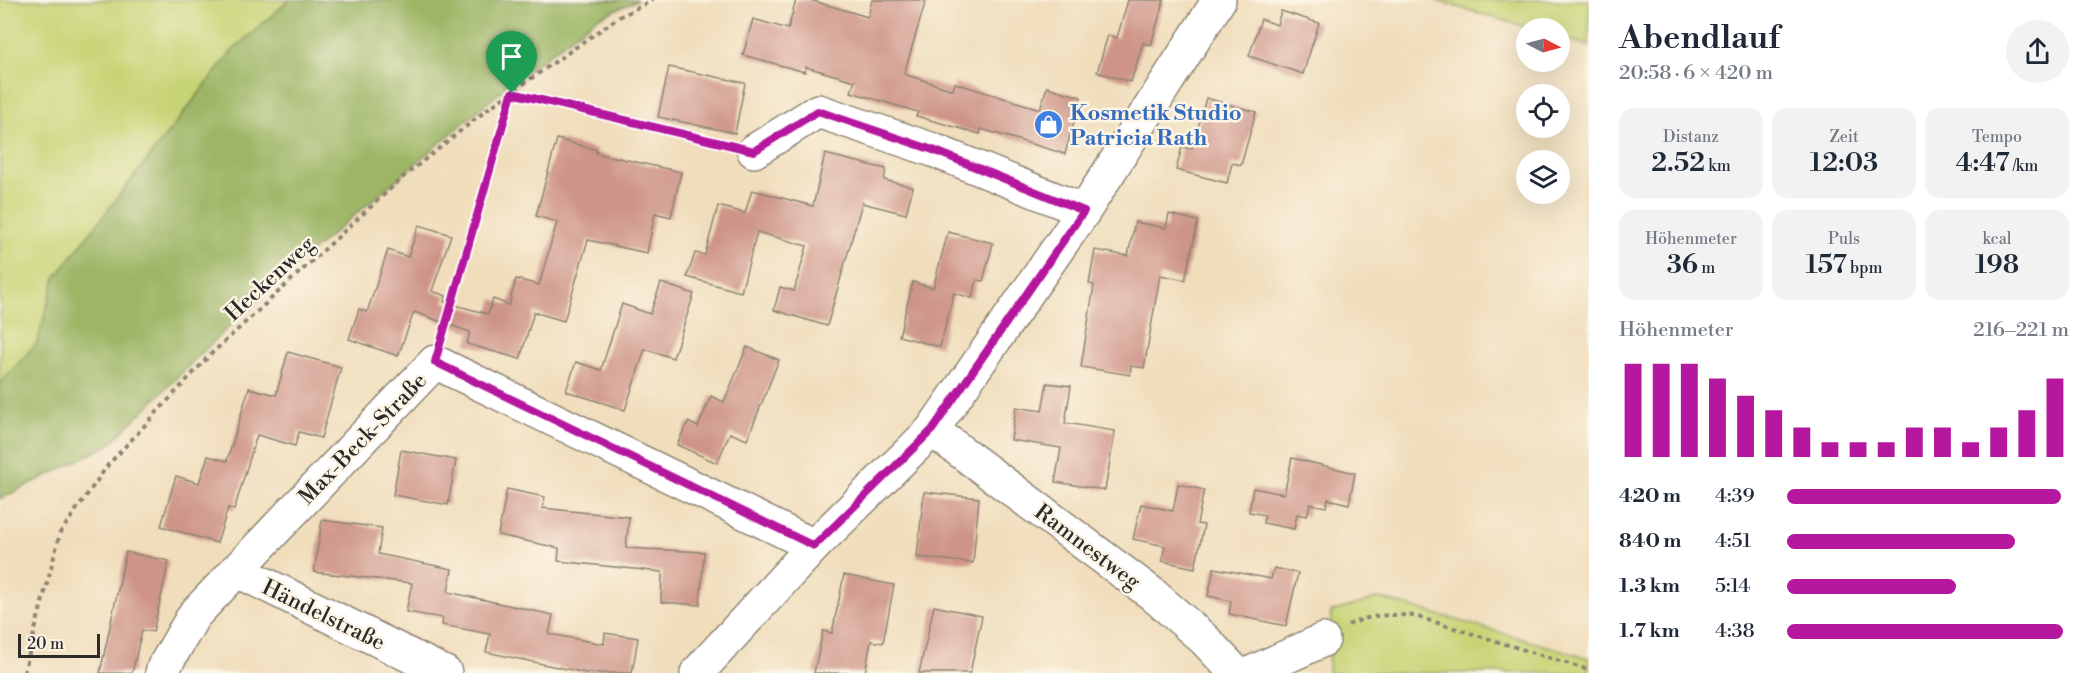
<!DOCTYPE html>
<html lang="de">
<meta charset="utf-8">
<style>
:root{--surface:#fff;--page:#f2f2f3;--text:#1f2937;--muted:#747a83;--accent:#b5179e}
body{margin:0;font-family:"Libre Bodoni",serif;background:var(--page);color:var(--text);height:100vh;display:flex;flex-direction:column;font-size:22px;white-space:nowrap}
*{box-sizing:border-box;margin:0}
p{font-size:20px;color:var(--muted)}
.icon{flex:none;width:33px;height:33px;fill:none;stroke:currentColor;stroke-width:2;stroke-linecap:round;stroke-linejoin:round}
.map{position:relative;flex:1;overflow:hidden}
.panel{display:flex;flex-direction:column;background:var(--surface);width:510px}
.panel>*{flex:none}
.needle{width:39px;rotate:96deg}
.buttons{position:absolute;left:1516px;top:18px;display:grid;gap:12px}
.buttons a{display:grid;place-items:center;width:54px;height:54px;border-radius:50%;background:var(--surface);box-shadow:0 6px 24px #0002;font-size:30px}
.scale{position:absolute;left:18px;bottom:15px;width:82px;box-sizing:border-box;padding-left:6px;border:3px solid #2b2b2b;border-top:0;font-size:16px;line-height:21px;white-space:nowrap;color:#2b2b2b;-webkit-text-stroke:4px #fcf5e5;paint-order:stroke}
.pin{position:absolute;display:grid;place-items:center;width:51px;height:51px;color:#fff;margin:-62px -26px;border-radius:50% 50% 50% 0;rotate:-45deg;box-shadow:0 0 6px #0007}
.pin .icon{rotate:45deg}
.round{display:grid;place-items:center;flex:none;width:63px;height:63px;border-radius:32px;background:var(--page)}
.summary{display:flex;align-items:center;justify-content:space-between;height:102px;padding:0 30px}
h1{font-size:33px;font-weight:600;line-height:45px}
.figures{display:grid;grid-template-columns:repeat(3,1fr);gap:9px;height:102px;padding:6px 30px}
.figures div{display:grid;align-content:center;border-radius:15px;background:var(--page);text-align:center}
.figures b{font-size:26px;font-weight:600}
.figures small{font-size:16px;font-weight:400}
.figures p{font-size:16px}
.chart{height:168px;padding:12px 30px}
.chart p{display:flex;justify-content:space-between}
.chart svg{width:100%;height:108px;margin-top:6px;stroke:var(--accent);stroke-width:6}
ul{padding:0 30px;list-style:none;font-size:20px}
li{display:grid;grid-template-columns:96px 72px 1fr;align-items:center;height:45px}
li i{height:15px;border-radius:8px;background:var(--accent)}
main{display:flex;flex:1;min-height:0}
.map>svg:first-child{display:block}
</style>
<main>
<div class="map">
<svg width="1589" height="673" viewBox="0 0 1589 673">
<rect width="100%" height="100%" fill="#fcf5e5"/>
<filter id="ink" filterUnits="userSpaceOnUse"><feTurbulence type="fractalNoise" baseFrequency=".0167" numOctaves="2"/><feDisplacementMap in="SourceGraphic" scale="12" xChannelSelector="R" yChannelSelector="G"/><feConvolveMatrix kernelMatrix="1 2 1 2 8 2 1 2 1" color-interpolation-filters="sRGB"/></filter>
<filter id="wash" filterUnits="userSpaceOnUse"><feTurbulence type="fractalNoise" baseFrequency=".008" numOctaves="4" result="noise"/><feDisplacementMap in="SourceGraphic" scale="24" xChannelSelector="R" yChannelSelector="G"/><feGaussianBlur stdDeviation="1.35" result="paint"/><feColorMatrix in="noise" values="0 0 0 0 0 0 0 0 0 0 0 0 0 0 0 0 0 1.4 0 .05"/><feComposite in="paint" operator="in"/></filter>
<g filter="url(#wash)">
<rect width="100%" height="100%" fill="#f0ddbb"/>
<!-- green -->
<g fill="#c7d475" stroke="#798050" stroke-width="1.5">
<path d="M0 0H289L232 51 55 278 37 343 0 384Z"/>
<path d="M1434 0H1589V46L1560 38V28H1529Z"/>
<path d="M1380 598 1589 658V673H1328L1331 612Z"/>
</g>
<!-- forest -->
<path fill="#9db666" stroke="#647048" stroke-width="1.5" d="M289 0H638L597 18 506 87 310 253 217 338 109 445 0 499V384L37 343 55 278 232 51Z"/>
<g id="blocks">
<!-- building -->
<g fill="#ce9488">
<path d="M796 0H810L868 17 872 0H926L904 74 953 90 955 83 1040 109 1047 87 1081 97 1065 154 981 129 980 134 916 116 918 112 851 92 855 81 806 67 805 72 743 55 753 19 788 29Z"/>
<path d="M1128 0H1164L1151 45 1143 43 1131 82 1097 72 1108 35 1117 38Z"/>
<path d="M1281 11 1319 23 1303 74 1249 56 1261 19 1277 25Z"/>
<path d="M669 67 745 83 735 133 658 117Z"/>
<path d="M1206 98 1256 112 1241 165 1232 163 1227 183 1176 170 1182 147 1192 149Z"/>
<path d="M557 139 597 150 596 153 681 172 671 217 655 213 647 253 588 240 564 321 534 312 520 359 467 344 470 332 414 312 398 356 349 339 359 309 367 312 388 250 408 257 419 225 451 235 432 291 446 296 444 302 488 314 493 299 509 305 516 279 539 285 557 222 536 216Z"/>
<path d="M825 154 886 169 884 180 913 187 906 214 862 203 827 326 774 310 780 287 794 291 807 246 757 232 741 292 687 277 695 253 705 255 718 206 745 213 752 190 813 206Z"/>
<path d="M1169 214 1198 221 1185 280 1160 275 1144 368 1131 366 1130 375 1081 367 1094 285 1089 284 1095 250 1128 256 1135 222 1166 228Z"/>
<path d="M948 232 993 243 983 281 977 280 972 298 954 293 940 347 899 336 913 282 933 288Z"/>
<path d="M661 283 694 294 673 358 645 349 625 410 566 391 576 362 601 370 622 304 650 314Z"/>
<path d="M747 347 779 360 747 440 730 433 717 463 677 445 688 422 698 427 711 396 724 402Z"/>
<path d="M288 352 341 367 321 438 299 432 295 446 257 435 234 510 228 508 217 543 161 526 176 476 199 483 208 456 227 461 249 388 276 395Z"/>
<path d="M1047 383 1071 386 1065 423 1115 431 1105 490 1055 482 1061 448 1011 440 1016 407 1042 411Z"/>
<path d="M401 450 456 460 448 505 393 495Z"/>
<path d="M1292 458 1355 473 1349 504 1328 499 1326 507 1310 504 1307 516 1297 514 1294 529 1263 523 1265 515 1249 512 1253 488 1284 494Z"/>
<path d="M1178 484 1204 490 1197 524 1204 525 1195 568 1162 561 1165 546 1133 539 1141 504 1173 511Z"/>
<path d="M507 489 545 497 542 508 629 517 626 548 704 552 700 605 661 602 662 572 558 561 559 548 498 535Z"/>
<path d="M924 492 979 498 973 563 917 557Z"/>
<path d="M322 520 382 528 378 554 452 569 448 592 553 615 549 634 604 644 605 633 638 638 632 673H586L486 652 490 634 442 625 443 618 406 612 412 583 314 572Z"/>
<path d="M126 552 169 561 153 632 142 630 132 673H100Z"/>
<path d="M1214 568 1271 579 1274 568 1298 573 1286 626 1229 614 1231 601 1208 596Z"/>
<path d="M844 575 894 585 883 643 871 641 865 673H814L823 631 832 633Z"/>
<path d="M934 606 982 616 970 673H919Z"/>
</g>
</g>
</g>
<g filter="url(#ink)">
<use href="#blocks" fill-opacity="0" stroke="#8e8473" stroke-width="1.5"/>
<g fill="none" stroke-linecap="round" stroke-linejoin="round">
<defs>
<g id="street">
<path d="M754 151 818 111 933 150 1084 211"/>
<path d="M932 430 1151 593 1204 639 1236 673"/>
<path d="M236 570 445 673"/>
<path d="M162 673 164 667 194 615 435 362 814 546"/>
<path d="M697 673 814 546 932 430 1084 211 1219 0"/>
<path d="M1251 673 1323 640"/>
</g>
</defs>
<!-- street casing -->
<use href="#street" stroke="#8e8473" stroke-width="36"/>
<!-- path -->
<g stroke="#8e8473" stroke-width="4" stroke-dasharray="4.5 4.5" stroke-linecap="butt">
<path d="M443 336 512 93 727 145"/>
<path d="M1348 625C1373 614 1388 614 1415 616L1589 670"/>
<path d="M24 673 60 533 108 465 210 355 403 177 489 108 619 17 653 0"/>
</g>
<!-- street -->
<use href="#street" stroke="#fff" stroke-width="33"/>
</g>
</g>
<g fill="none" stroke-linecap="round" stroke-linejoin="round" filter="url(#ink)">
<defs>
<path id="route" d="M512 93 754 151 818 111 933 150 1084 211 932 430 814 546 435 362Z"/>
</defs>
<!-- route casing -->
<use href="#route" stroke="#fff" stroke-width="12"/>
<!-- route -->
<use href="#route" stroke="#b5179e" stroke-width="8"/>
</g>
<!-- icons -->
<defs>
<symbol id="shop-disc" viewBox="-11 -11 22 22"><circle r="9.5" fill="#3f7fe0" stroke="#fcf5e5"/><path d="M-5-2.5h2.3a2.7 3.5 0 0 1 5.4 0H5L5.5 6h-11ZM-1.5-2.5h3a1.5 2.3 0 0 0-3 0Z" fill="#fff"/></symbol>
</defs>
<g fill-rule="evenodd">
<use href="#shop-disc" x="1032" y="108" width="33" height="33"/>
</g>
<g text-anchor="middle" stroke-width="5" stroke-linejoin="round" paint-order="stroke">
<!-- shop labels -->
<g font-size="22" font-weight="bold" fill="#366cbe" stroke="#fcf5e5" text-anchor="start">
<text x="1070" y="120">Kosmetik Studio<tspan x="1070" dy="25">Patricia Rath</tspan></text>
</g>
<!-- street labels -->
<g font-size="22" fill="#2b2b2b" stroke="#fcf5e5">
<text transform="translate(269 278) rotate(-43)" y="8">Heckenweg</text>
<text transform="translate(362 438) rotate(-46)" y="8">Max-Beck-Straße</text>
<text transform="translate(1088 546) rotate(37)" y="8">Ramnestweg</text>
<text transform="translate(324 614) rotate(26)" y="8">Händelstraße</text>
</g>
</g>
</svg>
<div class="buttons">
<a><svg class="needle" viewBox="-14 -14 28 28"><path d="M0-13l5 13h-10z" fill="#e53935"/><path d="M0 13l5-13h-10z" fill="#747a83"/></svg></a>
<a><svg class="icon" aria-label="locate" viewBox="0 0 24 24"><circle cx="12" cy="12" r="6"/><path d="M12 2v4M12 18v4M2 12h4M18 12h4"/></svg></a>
<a><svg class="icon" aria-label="layers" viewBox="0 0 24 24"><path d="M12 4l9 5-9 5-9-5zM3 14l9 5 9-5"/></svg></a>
</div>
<div class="scale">20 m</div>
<div class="pin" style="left:512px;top:93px;background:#1e9e55"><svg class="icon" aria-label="arrive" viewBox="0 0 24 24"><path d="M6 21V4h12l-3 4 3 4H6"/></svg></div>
</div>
<section class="panel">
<div class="summary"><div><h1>Abendlauf</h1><p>20:58 · 6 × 420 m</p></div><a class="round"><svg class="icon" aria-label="share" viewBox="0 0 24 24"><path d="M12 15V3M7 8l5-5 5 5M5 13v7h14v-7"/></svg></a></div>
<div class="figures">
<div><p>Distanz</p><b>2.52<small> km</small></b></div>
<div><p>Zeit</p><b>12:03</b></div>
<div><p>Tempo</p><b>4:47<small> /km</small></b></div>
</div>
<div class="figures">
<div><p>Höhenmeter</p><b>36<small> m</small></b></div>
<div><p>Puls</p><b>157<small> bpm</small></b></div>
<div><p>kcal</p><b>198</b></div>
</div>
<div class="chart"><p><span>Höhenmeter</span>216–221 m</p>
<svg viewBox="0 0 160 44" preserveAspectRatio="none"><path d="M5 44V6M15 44V6M25 44V6M35 44V12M45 44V19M55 44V25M65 44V32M75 44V38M85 44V38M95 44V38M105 44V32M115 44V32M125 44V38M135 44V32M145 44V25M155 44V12"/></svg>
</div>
<ul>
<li><b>420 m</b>4:39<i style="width:97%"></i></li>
<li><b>840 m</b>4:51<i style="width:81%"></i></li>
<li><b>1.3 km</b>5:14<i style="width:60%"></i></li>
<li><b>1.7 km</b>4:38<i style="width:98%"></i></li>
</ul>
</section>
</main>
